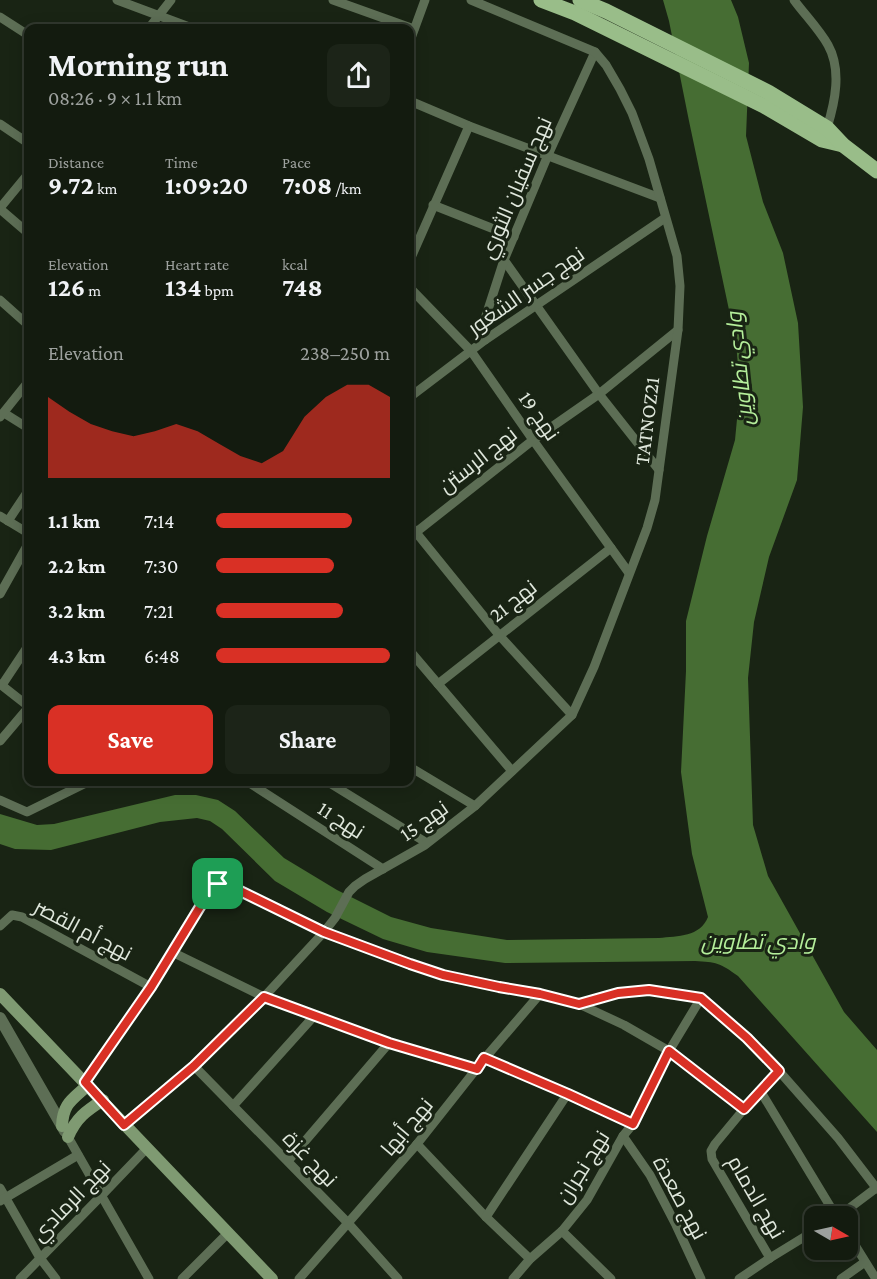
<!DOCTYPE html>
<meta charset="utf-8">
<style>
:root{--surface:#131b0f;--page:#1c2418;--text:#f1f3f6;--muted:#9da19e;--line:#32392f;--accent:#d93025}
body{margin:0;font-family:"Crimson Pro",Cairo,serif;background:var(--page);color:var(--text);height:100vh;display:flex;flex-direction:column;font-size:22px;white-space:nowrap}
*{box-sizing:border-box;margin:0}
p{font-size:20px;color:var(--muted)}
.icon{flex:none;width:33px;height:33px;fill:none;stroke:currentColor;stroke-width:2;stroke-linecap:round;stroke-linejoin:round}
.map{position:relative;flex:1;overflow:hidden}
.sheet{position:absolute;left:24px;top:24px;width:390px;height:762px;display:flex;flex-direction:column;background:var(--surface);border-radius:12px;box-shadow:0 3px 15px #0003,0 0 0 2px var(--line)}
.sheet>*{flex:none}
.needle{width:39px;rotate:99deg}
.controls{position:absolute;left:804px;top:1206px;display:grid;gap:12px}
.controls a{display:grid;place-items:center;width:54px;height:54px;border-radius:12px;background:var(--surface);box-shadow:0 3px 15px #0003,0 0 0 2px var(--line);font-size:30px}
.pin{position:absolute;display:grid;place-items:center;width:51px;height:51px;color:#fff;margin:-26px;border-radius:12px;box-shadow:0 3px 9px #0006}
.round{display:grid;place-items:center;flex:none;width:63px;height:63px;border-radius:12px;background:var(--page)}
.headline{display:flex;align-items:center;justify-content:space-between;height:102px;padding:0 24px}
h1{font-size:33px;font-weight:700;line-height:45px}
.metrics{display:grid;grid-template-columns:repeat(3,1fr);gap:9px;height:102px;padding:6px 24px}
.metrics div{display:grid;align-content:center}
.metrics b{font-size:26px;font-weight:700}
.metrics small{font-size:16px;font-weight:400}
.metrics p{font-size:16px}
.chart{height:168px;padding:12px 24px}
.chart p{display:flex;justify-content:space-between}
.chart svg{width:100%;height:108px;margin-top:6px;fill:var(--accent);opacity:.7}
.action{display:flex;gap:12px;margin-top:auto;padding:12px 24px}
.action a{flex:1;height:69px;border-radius:12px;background:var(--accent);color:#fff;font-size:24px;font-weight:700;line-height:69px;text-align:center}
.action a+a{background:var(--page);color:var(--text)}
ul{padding:0 24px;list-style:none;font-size:20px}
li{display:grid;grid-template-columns:96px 72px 1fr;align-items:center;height:45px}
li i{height:15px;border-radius:8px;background:var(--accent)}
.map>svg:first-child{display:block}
</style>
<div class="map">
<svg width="877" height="1279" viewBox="0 0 877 1279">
<rect width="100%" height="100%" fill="#192414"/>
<!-- water -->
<path fill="#466d33" d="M663 0H731L738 17 749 63 746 136 763 202 783 253 798 323 803 407 797 480 769 557 754 622 748 678 753 825 768 876 844 1012 877 1050V1132L738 976C720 963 716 962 695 961L505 963 427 952 383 939 327 912 275 881 222 829 210 821 197 818 160 822 51 850 15 849 0 844V814L37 825 54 824 175 795H196L218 800 235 811 284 858 337 890 391 917 431 928 507 940 659 938C678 936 700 937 708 917L692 854 681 772 686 671V621L707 536 735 440 740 388 736 343 689 121 669 21Z"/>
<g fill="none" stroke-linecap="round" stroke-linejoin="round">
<!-- minor -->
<g stroke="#5d6e55" stroke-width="9">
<path d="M117 0 192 28"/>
<path d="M333 0 414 29"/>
<path d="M794 0C805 15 819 29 828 45 842 70 835 102 827 128"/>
<path d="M0 17 28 35"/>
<path d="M149 28 171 0"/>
<path d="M410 41 425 0"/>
<path d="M410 101 469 126 660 198"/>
<path d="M0 124 28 143"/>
<path d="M433 205 514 237"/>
<path d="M0 208 28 174"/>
<path d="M0 209 28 233"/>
<path d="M410 260 469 126"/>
<path d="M504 260 599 394 659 470"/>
<path d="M410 288 471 351 533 440 629 573"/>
<path d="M0 300 28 325"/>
<path d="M485 340 483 334 484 322 504 260 548 155 595 52"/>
<path d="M410 397 485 340 665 218"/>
<path d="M4 413 28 428"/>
<path d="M0 417 28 382"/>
<path d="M0 516 28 533"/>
<path d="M8 521 28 491"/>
<path d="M410 525 499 635 572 715"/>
<path d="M410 537 533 440 599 394 678 330"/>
<path d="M0 594 28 544"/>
<path d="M410 651 512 771"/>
<path d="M0 684 28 706"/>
<path d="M438 684 611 548"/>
<path d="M2 685 28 646"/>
<path d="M0 741 28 708"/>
<path d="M410 767 475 806"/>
<path d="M248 782 383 869"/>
<path d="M328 782 427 843"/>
<path d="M0 800 27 812 88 782"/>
<path d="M0 926 12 915 22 917 151 987"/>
<path d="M172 952 264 997 315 1015 389 1043 477 1069"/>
<path d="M579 1004 618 993 649 990 701 998 747 1038 779 1071 838 1138 877 1189"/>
<path d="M485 1058 568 1093 633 1124"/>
<path d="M194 1066 348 1223 398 1279"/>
<path d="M85 1082 151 987 206 897C212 888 216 882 228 885L324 932 410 965 443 975 499 987 540 994 579 1004 624 1025 669 1051 744 1109"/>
<path d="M761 1092 836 1216"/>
<path d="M233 1106 315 1015"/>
<path d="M124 1125 194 1066 264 997 324 932 335 918 349 892 355 886 365 879 425 845 475 806 572 715 594 667 647 528 655 500 678 330 680 286 677 256 649 159 632 113 620 89 606 65 595 52 471 0"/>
<path d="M623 1136 650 1175 676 1225 701 1279"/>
<path d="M68 1137 149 1279"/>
<path d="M417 1144 486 1217 530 1259"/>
<path d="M288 1161 389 1043"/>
<path d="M0 1188 40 1258 56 1279"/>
<path d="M0 1201 78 1155"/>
<path d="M839 1216 876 1188"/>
<path d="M486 1217 568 1093"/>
<path d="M562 1231 611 1279"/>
<path d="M848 1234 876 1279"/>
<path d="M770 1258 712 1159 711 1151 715 1144 744 1109 779 1071"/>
<path d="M20 1279 102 1195 147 1148"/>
<path d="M182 1279 228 1233"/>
<path d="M299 1279 417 1144 485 1058 540 994"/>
<path d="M513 1279 530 1259 562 1231 587 1200 623 1136 633 1124 669 1051 701 998"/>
<path d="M739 1279 770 1258 814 1231"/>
<path d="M841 1279 865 1262"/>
</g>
<!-- tertiary -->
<path stroke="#5d6e55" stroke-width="12" d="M0 1018 65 1131"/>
<!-- secondary -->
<g stroke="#7f9a72" stroke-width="12">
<path d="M0 994 272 1279"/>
<path d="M62 1126C63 1103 72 1100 88 1085"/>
<path d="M68 1137C76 1118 86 1111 103 1100"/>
</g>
<!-- primary -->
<g stroke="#99bd89" stroke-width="15">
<path d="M541 0 575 13 764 106 822 140 843 145"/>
<path d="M580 0 606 11 768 92 827 128 843 145 877 171"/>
</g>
</g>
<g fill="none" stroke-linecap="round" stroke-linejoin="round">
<defs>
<path id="route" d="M218 884 228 885 324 932 410 964 443 975 499 987 540 994 579 1004 618 993 649 990 701 998 747 1038 779 1071 744 1109 669 1051 633 1124 568 1094 484 1058 477 1069 389 1043 264 997 194 1066 124 1125 85 1082 151 987 206 897Z"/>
</defs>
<!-- route casing -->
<use href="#route" stroke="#fff" stroke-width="12"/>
<!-- route -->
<use href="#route" stroke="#d93025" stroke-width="8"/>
</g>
<g text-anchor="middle" stroke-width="6" stroke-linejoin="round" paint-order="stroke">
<!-- street labels -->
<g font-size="21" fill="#dfe7dc" stroke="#192414">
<text transform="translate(516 188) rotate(-67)" y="7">نهج سفيان الثوري</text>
<text transform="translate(526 291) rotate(-35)" y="7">نهج جسر الشغور</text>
<text transform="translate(539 416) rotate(55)" y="7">نهج 19</text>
<text transform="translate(647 421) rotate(-83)" y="7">TATNOZ21</text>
<text transform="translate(478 460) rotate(-38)" y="7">نهج الرستن</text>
<text transform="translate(513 601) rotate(-38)" y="7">نهج 21</text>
<text transform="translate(341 820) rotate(33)" y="7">نهج 11</text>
<text transform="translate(424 821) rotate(-35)" y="7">نهج 15</text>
<text transform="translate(83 930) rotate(28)" y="7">نهج أم القصر</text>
<text transform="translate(407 1127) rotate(-50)" y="7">نهج أبها</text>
<text transform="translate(310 1159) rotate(46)" y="7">نهج غزة</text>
<text transform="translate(583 1167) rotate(-58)" y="7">نهج نجران</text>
<text transform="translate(756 1197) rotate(60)" y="7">نهج الدمام</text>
<text transform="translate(680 1198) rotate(62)" y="7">نهج صعدة</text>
<text transform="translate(71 1201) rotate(-46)" y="7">نهج الرمادي</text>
</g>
<!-- water labels -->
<g font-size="22" font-style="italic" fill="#b5ef9b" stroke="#192414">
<text transform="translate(739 369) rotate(-96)" y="8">وادي تطاوين</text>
<text x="758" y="949">وادي تطاوين</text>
</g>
</g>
</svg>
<div class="controls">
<a><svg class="needle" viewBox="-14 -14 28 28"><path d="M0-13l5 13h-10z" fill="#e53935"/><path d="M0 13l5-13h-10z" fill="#9da19e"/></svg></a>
</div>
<div class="pin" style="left:218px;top:884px;background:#1e9e55"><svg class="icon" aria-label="arrive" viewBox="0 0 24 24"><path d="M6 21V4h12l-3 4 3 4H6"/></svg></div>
<section class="sheet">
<div class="headline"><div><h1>Morning run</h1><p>08:26 · 9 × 1.1 km</p></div><a class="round"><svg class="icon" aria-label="share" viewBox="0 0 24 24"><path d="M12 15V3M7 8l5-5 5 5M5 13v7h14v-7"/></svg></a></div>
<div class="metrics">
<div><p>Distance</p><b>9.72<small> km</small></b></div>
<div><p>Time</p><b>1:09:20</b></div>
<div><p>Pace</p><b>7:08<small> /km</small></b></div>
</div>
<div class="metrics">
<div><p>Elevation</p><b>126<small> m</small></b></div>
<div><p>Heart rate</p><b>134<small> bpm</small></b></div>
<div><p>kcal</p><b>748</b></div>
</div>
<div class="chart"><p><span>Elevation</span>238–250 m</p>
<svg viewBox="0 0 160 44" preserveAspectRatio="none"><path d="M0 44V11L10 17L20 22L30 25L40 27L50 25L60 22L70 25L80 30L90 35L100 38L110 33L120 19L130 11L140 6L150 6L160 11V44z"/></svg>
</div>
<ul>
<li><b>1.1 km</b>7:14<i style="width:78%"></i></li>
<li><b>2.2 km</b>7:30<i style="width:68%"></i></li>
<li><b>3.2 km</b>7:21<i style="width:73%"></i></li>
<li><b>4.3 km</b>6:48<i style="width:100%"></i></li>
</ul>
<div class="action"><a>Save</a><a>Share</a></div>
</section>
</div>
